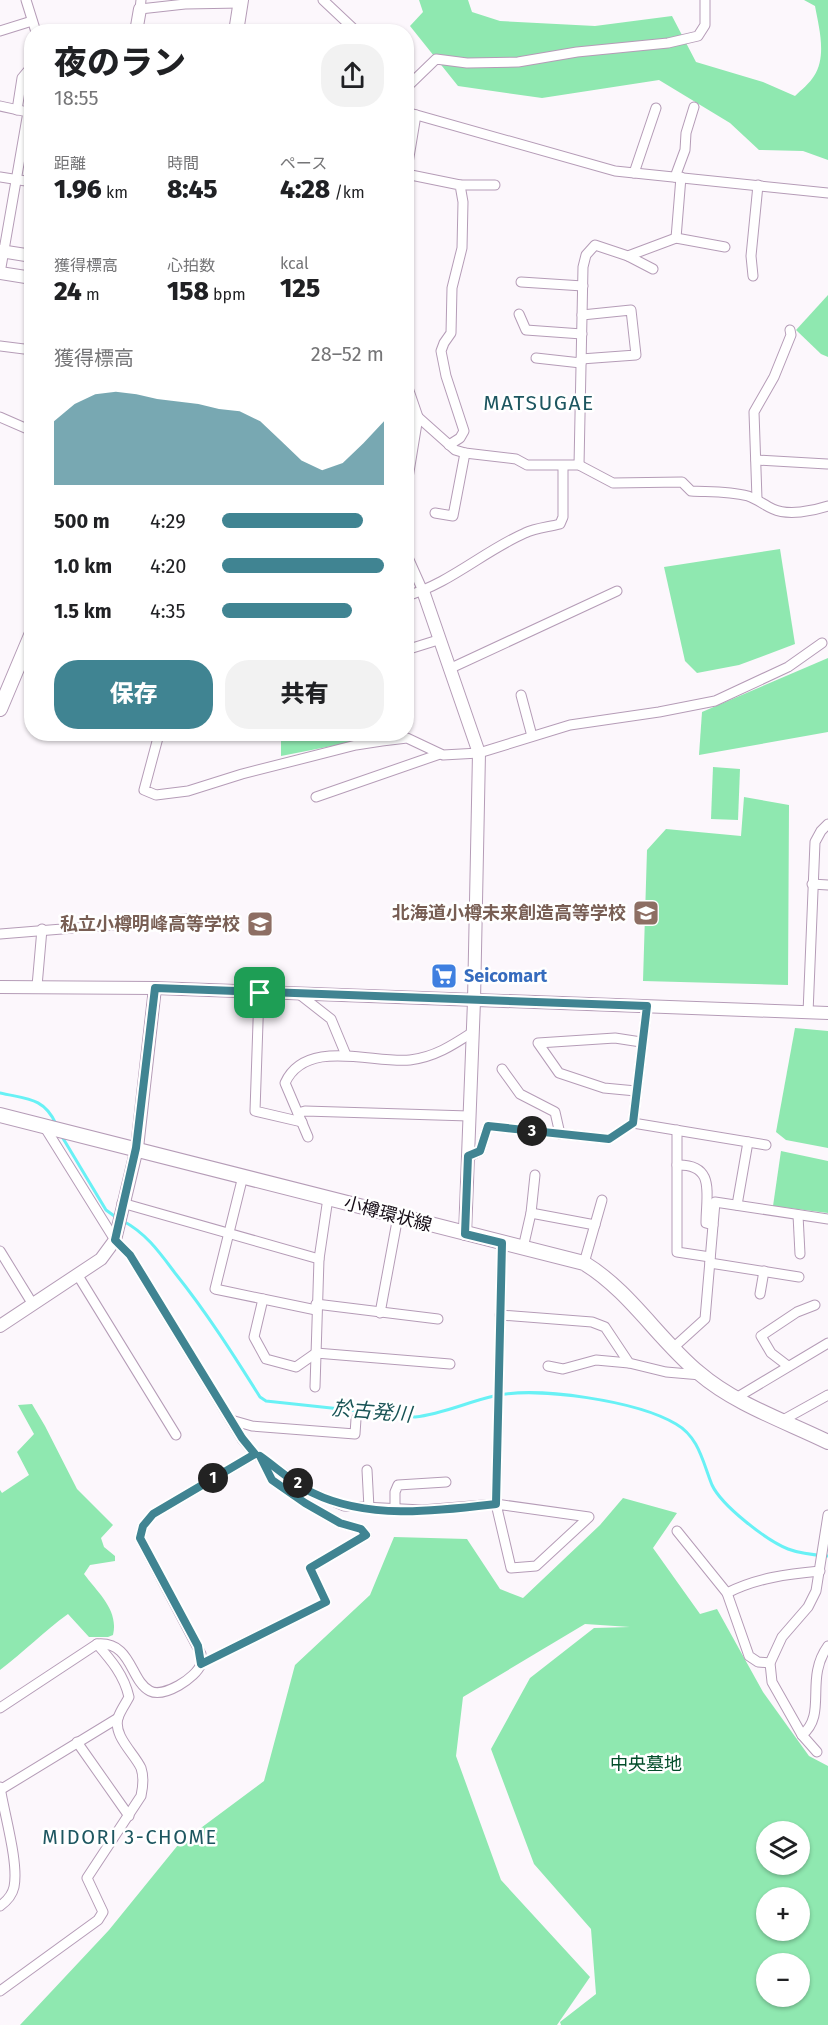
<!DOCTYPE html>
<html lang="ja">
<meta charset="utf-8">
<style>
:root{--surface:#fff;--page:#f2f2f2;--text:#202124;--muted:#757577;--accent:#408492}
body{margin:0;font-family:"Fira Sans","Noto Sans JP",sans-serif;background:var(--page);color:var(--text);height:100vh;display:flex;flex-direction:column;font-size:22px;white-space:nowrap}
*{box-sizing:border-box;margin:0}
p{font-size:20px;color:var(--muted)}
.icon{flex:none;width:33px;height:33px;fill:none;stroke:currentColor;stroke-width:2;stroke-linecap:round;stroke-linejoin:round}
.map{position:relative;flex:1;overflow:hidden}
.side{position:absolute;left:24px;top:24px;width:390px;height:717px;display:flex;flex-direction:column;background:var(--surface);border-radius:24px;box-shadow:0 2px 4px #0004}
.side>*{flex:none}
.buttons{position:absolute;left:756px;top:1821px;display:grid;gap:12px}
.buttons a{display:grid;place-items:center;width:54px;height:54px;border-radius:50%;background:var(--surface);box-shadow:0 2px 4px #0004;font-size:30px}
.pin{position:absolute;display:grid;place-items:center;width:51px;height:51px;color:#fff;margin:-26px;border-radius:12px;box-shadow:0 3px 9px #0006}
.km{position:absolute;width:30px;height:30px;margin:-15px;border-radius:50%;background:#222;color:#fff;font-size:16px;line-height:30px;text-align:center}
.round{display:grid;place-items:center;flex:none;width:63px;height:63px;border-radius:24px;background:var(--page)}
.head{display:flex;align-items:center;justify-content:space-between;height:102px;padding:0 30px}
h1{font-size:33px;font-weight:800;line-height:45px}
.figures{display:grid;grid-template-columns:repeat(3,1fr);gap:9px;height:102px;padding:6px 30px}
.figures div{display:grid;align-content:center}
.figures b{font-size:26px;font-weight:800}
.figures small{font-size:16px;font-weight:400}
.figures p{font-size:16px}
.chart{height:168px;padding:12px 30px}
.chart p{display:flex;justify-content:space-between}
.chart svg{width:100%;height:108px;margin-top:6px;fill:var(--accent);opacity:.7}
.action{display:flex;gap:12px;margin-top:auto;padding:12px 30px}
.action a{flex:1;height:69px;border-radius:24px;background:var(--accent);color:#fff;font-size:24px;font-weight:800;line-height:69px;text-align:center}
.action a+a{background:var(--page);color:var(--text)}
ul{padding:0 30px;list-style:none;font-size:20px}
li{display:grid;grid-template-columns:96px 72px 1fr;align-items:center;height:45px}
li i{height:15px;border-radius:8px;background:var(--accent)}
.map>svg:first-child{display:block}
</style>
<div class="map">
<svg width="828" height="2025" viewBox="0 0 828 2025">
<rect width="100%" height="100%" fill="#fcf7fc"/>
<!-- green -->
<g fill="#8fe8b0" fill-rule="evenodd">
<path d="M419 0H468L472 12 500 21 595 26 672 16 696 62 763 82 795 96C801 90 810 83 814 76 827 56 819 28 815 6L804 0H828V160L803 151 759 150 730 123 659 80 542 98 458 86 410 26 423 12Z"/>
<path d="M828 295V357L821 354 796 330Z"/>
<path d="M780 549 795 644 739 665 697 673 685 661 664 567Z"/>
<path d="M828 658V732L699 755 702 712Z"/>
<path d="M281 734H393L281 756Z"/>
<path d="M713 767 740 769 738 820 711 819Z"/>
<path d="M744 797 789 805 788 985 643 981 647 850 666 829 741 836Z"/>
<path d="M795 1028 828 1031V1148L786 1140 776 1132Z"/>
<path d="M781 1151 828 1161V1213L773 1206Z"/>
<path d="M32 1404 45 1426 77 1489 113 1525 101 1538 104 1547 115 1556V1561L90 1565 84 1574C98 1593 119 1610 113 1635L108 1637H89L68 1614C44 1631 24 1652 0 1670V1490L2 1493 29 1475 17 1452 34 1434 18 1405Z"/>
<path d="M623 1498 677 1513 653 1548 700 1614 717 1609 763 1692 809 1756 828 1766V2025H561L560 2022 596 1994 591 1929 534 1864 491 1749 530 1678 594 1628 630 1627 585 1624 463 1697 456 1756 501 1880 590 1977 557 2025H20L109 1930 178 1845 264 1781 295 1665 370 1595 394 1537 467 1539 500 1589 523 1598 600 1525ZM766 1832H800V1864H766ZM766 1898H800V1930H766ZM766 1964H800V1996H766Z"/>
</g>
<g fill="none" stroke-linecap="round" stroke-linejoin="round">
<!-- stream -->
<g stroke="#68f1f5" stroke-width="3">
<path d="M0 1093C26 1099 44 1097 56 1124"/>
<path d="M61 1135 106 1210 117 1218"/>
<path d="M123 1221C146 1233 160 1253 175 1273 207 1313 233 1354 260 1397L266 1401 415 1417C443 1414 467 1402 494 1396 538 1386 637 1401 676 1424 699 1437 703 1463 712 1485 722 1506 766 1540 788 1549 801 1554 814 1555 828 1556"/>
</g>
<defs>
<g id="minor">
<path d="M26 0 36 32"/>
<path d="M141 0 140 9 185 4 241 3"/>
<path d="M323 0 357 32"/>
<path d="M0 31 32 21"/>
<path d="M406 88 436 59 467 63 518 62 577 52 668 43 698 36 705 25V0"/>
<path d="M0 106 23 111"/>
<path d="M17 110 22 78 32 66"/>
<path d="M406 112 615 171 828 193"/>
<path d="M634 173 656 108"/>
<path d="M406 174 460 185 463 202 462 248 452 288 451 333 444 343 441 351 446 376 464 431 460 438 449 445"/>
<path d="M406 175 416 115"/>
<path d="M0 177 32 182"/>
<path d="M675 177 685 150 686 133 694 107"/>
<path d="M460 185H495"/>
<path d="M676 238 681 177"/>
<path d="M628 256 653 269"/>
<path d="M0 273 28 112"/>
<path d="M753 276 751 256 758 185"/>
<path d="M521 282 583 286"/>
<path d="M519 314 526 330 582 334"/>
<path d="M0 346 32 350"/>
<path d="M536 358 581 363"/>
<path d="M581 359 636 355 631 310 582 315"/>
<path d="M406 382 418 417 406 490"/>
<path d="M406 415 418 417 455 450 465 453 516 459 527 465H579L613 483 682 482 691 491C710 492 729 491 748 496 757 499 764 505 773 509 788 516 813 511 828 506"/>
<path d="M0 417 32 431"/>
<path d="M756 460 827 464"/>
<path d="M579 465 583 267 586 255 595 245 628 256 676 238 725 247"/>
<path d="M757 499 754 412 774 377 791 335 790 330"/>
<path d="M435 513 453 516 465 453"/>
<path d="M406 553 423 591"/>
<path d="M406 596C449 584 484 551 525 533 535 528 549 527 560 524L563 517V467"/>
<path d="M406 650 438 640"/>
<path d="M449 669 617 591"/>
<path d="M521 695 532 736"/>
<path d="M159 734 144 790 156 795 188 791 242 774 356 745 382 741 407 738 443 755 479 753 570 725 659 712 715 701 788 667 822 643"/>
<path d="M316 797 440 754"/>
<path d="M812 884 828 885"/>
<path d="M0 934 186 919"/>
<path d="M37 986 42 929"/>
<path d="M259 993 255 1111 302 1122"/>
<path d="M299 994 331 1019 346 1055"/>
<path d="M808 1013 815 842 821 831 828 824"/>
<path d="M502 1069 520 1094 555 1112 560 1134"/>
<path d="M636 1091 604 1088 559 1073 538 1043 615 1038 641 1042"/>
<path d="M298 1113 305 1111 469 1116"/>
<path d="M633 1123 647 1006"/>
<path d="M44 1126 115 1240 130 1255 242 1439 255 1454 311 1492 344 1506 422 1510 496 1504 589 1517 536 1566 511 1568 496 1504 502 1243"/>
<path d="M677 1130V1252L710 1257"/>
<path d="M308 1137 285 1083C306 1037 374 1064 410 1060 435 1057 453 1045 473 1032"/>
<path d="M468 1157 480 1151 488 1126 609 1139 633 1123 766 1145"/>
<path d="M677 1165C716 1164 706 1194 706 1223L713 1225"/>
<path d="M243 1176 215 1289 316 1310"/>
<path d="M122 1203 319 1259"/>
<path d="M737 1205 748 1142"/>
<path d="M531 1213 595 1225"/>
<path d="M798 1215 800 1254"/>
<path d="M523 1248 531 1213 535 1175"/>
<path d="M0 1251 32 1303"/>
<path d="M584 1263 602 1200"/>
<path d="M710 1263 799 1277"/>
<path d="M77 1274 176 1435"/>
<path d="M760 1294 764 1271"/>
<path d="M263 1299 254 1337 266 1359 296 1367 316 1353 450 1364"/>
<path d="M316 1304 438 1319"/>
<path d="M380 1313 398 1216"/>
<path d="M500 1315 592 1322 605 1327 629 1363 666 1372 701 1375"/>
<path d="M673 1348 705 1319 715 1202 828 1219"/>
<path d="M548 1366 563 1369 596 1360 629 1363"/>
<path d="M788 1366 771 1353 761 1336 797 1312 815 1305"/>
<path d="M315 1387 319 1259 328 1198"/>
<path d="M736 1398 828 1343"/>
<path d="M231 1420 252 1426 355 1434 356 1419"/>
<path d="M783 1420 828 1395"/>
<path d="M367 1470 369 1508"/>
<path d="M395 1510V1492L398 1485 446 1482"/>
<path d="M677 1531 727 1593 749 1656 758 1662 770 1663"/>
<path d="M727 1593C757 1578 787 1574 820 1571"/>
<path d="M201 1664 326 1602 310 1568 366 1535 361 1529 340 1523 305 1503 272 1480 261 1458"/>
<path d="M0 1708 97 1644C132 1641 130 1681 150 1691 164 1698 196 1678 201 1664 202 1661 201 1657 201 1654L140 1538 143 1526 153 1514 255 1454"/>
<path d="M802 1735C828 1714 804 1679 828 1646"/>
<path d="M77 1742 129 1816"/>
<path d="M817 1752 802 1735 772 1682 770 1663 782 1637 808 1607 816 1591 828 1515"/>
<path d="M0 1787C4 1813 19 1863 14 1887 12 1896 7 1901 0 1906"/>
<path d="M0 1790 118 1718"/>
<path d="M0 1991 98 1920 103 1912 87 1878 141 1796C143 1787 144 1777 141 1768 134 1753 113 1736 118 1718 120 1711 126 1703 129 1697 124 1675 111 1660 97 1644"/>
</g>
<g id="tertiary">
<path d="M136 32 140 9"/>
<path d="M0 251 32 256"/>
<path d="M0 273 32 278"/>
<path d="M423 591 479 753 474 1001 465 1234"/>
<path d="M0 987 155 988 828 1013"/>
<path d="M0 1326 101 1259 115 1240 137 1148 155 988"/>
</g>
<g id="secondary">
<path d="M236 32 241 0"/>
<path d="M0 709 32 633"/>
<path d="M0 1115 584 1263C630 1291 658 1339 699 1373 735 1404 785 1421 828 1442"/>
</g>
</defs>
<!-- minor casing -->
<use href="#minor" stroke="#b59cb7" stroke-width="11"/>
<!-- tertiary casing -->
<use href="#tertiary" stroke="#b59cb7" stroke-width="14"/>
<!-- secondary casing -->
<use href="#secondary" stroke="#b59cb7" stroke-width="16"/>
<!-- minor -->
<use href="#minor" stroke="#fff" stroke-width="9"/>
<!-- tertiary -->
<use href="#tertiary" stroke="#fff" stroke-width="12"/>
<!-- secondary -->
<use href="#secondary" stroke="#fff" stroke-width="14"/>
</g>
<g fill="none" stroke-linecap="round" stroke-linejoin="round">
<defs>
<path id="route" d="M155 988 647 1006 633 1123 609 1139 488 1126 480 1151 468 1156 465 1234 502 1243 496 1504C437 1511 368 1520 313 1493 294 1484 277 1468 260 1456L272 1480 305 1503 340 1523 361 1529 366 1535 310 1568 326 1602 201 1664 198 1646 140 1538 143 1526 153 1514 255 1454 242 1438 130 1255 115 1240 136 1148Z"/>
</defs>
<!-- route casing -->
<use href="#route" stroke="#fff" stroke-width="12"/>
<!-- route -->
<use href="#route" stroke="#408492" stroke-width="8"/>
</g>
<!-- icons -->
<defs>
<symbol id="school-square" viewBox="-11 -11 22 22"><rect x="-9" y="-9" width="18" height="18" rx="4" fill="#8d6e63" stroke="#fff"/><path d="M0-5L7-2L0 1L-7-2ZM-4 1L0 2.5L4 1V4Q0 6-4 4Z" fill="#fff"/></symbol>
<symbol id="supermarket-square" viewBox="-11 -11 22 22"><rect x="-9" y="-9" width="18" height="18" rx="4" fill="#3f7fe0" stroke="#fff"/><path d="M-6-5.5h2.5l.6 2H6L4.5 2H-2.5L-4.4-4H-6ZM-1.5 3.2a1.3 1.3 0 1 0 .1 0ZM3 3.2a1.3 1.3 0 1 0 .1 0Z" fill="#fff"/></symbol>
</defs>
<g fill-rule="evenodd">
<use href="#school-square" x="631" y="898" width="30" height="30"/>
<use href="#school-square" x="245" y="909" width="30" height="30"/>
<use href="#supermarket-square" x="429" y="961" width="30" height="30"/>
</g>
<g text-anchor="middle" stroke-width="5" stroke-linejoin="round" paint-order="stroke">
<!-- education labels -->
<g font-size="18" font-weight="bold" fill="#785e54" stroke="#fff" text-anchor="end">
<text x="626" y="919">北海道小樽未来創造高等学校</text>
<text x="240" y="930">私立小樽明峰高等学校</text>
</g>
<!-- shop labels -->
<g font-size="18" font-weight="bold" fill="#366cbe" stroke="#fff" text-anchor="start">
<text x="464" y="982">Seicomart</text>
</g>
<!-- street labels -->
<g font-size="18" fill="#140b15" stroke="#fff">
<text transform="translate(388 1214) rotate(15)" y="6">小樽環状線</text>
</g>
<!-- park labels -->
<g font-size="18" fill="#034d2a" stroke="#fff">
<text x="646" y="1770">中央墓地</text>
</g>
<!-- water labels -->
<g font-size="20" font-style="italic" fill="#195456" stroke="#fff">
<text transform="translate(372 1411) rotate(5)" y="7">於古発川</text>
</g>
<!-- neighbourhood labels -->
<g font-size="20" letter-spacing="1.5" fill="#1d5660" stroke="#fff">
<text x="130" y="1844">MIDORI 3-CHOME</text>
</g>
<!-- quarter labels -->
<g font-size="21" letter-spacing="1.5" fill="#1d5660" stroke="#fff">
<text x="539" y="410">MATSUGAE</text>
</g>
</g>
</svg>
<div class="buttons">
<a><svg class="icon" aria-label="layers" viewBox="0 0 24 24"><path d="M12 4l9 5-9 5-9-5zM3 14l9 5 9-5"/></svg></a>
<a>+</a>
<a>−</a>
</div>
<div class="pin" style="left:260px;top:993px;background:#1e9e55"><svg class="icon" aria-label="arrive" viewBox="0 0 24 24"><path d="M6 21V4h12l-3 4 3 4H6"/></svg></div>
<b class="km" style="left:213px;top:1478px">1</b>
<b class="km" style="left:298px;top:1483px">2</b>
<b class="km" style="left:532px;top:1131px">3</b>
<section class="side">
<div class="head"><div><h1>夜のラン</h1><p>18:55</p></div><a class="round"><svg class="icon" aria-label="share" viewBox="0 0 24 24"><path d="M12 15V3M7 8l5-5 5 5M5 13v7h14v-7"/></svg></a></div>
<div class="figures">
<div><p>距離</p><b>1.96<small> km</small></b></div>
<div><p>時間</p><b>8:45</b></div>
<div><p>ペース</p><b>4:28<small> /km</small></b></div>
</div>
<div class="figures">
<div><p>獲得標高</p><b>24<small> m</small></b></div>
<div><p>心拍数</p><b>158<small> bpm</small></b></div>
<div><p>kcal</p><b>125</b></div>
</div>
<div class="chart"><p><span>獲得標高</span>28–52 m</p>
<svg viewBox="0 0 160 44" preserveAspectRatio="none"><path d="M0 44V18L10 11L20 7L30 6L40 7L50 9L60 10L70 11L80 13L90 14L100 18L110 26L120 34L130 38L140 35L150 27L160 18V44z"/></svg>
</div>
<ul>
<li><b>500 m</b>4:29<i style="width:87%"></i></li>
<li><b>1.0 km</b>4:20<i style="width:100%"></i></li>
<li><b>1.5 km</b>4:35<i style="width:80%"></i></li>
</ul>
<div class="action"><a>保存</a><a>共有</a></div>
</section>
</div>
